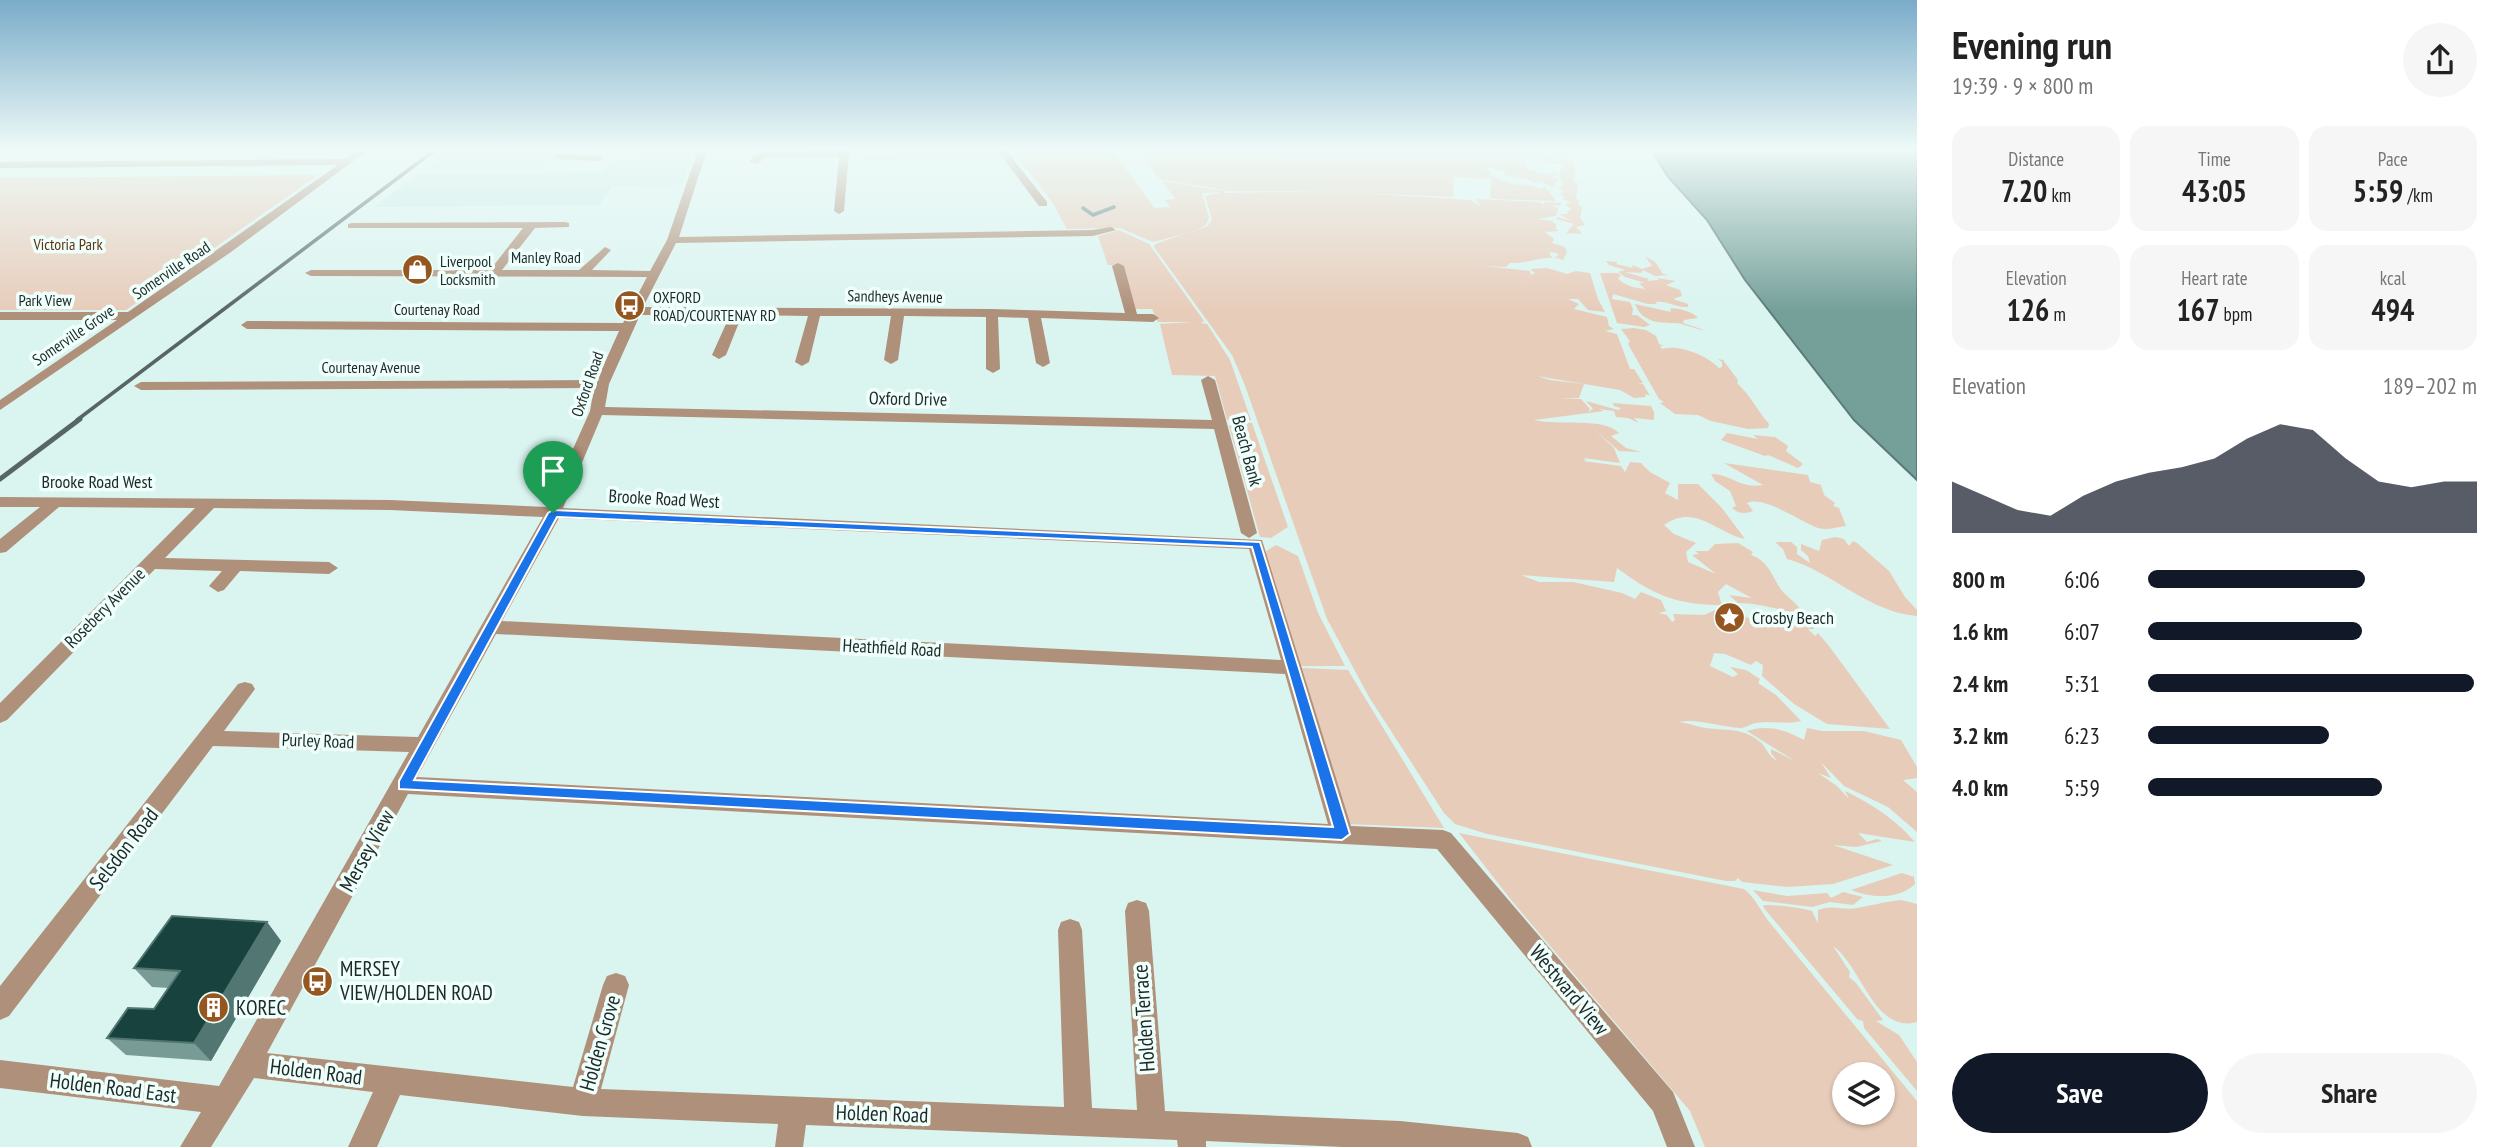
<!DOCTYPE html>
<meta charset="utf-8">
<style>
:root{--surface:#fff;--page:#f6f6f6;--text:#222;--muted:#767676;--accent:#111827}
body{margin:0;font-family:"PT Sans Narrow",sans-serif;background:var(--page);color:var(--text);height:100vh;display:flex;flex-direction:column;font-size:26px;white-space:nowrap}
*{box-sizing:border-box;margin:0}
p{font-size:23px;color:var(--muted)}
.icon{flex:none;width:38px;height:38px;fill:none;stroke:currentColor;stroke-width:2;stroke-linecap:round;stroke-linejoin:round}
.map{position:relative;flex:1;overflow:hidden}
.drawer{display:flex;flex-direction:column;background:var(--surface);width:595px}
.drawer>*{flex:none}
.fabs{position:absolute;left:1832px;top:1062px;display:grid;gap:14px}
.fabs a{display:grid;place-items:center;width:63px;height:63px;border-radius:50%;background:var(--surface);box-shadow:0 2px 5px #0004;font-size:35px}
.pin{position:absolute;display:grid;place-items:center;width:60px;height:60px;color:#fff;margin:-72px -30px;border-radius:50% 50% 50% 0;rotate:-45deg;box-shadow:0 0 7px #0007}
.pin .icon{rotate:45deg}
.round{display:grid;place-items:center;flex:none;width:74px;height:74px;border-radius:37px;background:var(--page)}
.headline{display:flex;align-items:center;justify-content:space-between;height:119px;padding:0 35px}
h1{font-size:38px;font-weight:600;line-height:52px}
.metrics{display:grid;grid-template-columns:repeat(3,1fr);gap:10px;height:119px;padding:7px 35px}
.metrics div{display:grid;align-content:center;border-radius:18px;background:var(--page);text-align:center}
.metrics b{font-size:30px;font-weight:600}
.metrics small{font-size:19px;font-weight:400}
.metrics p{font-size:19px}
.chart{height:196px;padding:14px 35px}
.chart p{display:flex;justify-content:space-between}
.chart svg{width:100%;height:126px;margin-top:7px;fill:var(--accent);opacity:.7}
.button{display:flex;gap:14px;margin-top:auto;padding:14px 35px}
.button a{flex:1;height:80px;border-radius:42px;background:var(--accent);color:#fff;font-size:28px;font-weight:600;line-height:80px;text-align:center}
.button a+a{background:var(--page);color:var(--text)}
ul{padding:0 35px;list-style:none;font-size:23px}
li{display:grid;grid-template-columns:112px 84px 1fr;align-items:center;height:52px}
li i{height:18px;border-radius:9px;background:var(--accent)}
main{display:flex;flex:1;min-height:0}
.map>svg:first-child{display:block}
</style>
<main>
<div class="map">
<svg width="1917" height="1147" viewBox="0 0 1917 1147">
<rect width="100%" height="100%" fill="#daf4f0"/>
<!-- built -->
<g fill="#c7eae4">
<path d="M451 150H564L543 168 532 170 426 169Z"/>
<path d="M623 150H701L699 157H616Z"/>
<path d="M998 154 1003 160 859 163 860 156Z"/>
<path d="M692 159 681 185 612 186 599 205 374 207 418 174 601 172 612 160Z"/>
</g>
<!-- green -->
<g fill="#e8ccba" fill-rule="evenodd">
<path d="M1012 150H1113L1154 208 1170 207 1165 200 1176 199 1161 181 1224 191V193L1334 191H1230L1159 179 1138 150H1465L1471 153 1470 150C1491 150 1512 150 1529 153L1523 156 1537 154 1556 162 1559 158 1564 157 1556 156 1563 154 1536 150H1569L1570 159H1562L1572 161 1576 172 1573 182 1578 183 1576 198 1580 202 1576 203 1582 207 1580 218 1585 225 1576 227 1582 233 1580 234 1566 233 1574 224 1556 219 1558 217 1571 221 1559 214H1568L1567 211 1572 209 1565 205 1571 202 1562 199 1566 197 1559 194 1564 192 1559 187 1564 185 1558 175 1562 169 1560 168 1563 167 1562 164 1544 163 1547 160 1527 157 1528 160 1524 161 1528 170 1545 174 1557 172 1556 176 1551 177 1559 180 1553 184 1556 186 1553 187 1539 181 1535 183 1523 177 1524 180 1504 175 1506 172 1485 167 1488 170H1485L1490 171 1492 176C1501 179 1502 181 1513 184 1523 186 1532 183 1540 189L1545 187 1556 201 1494 199 1490 198 1491 179 1454 177 1453 197 1342 192 1470 200 1481 207 1476 199 1539 202 1543 204 1542 207 1545 202 1561 203 1560 206 1552 205 1558 209 1556 216 1537 219 1552 221 1557 226 1555 228 1559 231 1545 232 1554 239 1552 243 1565 247 1567 252 1563 260 1554 257 1558 256 1557 253 1549 252 1552 258C1534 258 1527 264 1510 263L1506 267 1484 266 1530 271 1531 275 1535 273 1530 269 1547 268 1567 274 1576 271 1590 273 1598 299 1605 312 1588 310 1578 299H1568L1579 304 1574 309 1607 317 1609 326 1614 329 1605 331 1617 334 1630 369H1634L1643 383 1638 384H1643L1650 396 1646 394 1645 397 1634 398 1620 390 1537 376 1550 380 1584 384 1579 398 1559 399H1581L1590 409 1588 412 1593 409 1586 401 1618 410 1621 408 1614 406 1613 403 1651 406 1654 412V420L1634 418 1639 423 1628 418 1616 417 1614 411 1599 409 1604 411 1534 420C1559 426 1604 417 1619 433L1611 436 1626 448 1641 452 1619 451 1595 430 1614 448 1620 463 1583 458 1586 460 1583 461 1621 466 1625 472 1630 462 1641 463 1650 472 1670 483 1665 493 1678 500V484H1698L1722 508 1745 539C1715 532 1695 503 1664 525L1674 534 1696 543 1686 552 1688 562 1716 574 1692 555 1699 554 1695 551H1708L1715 544 1738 543 1753 552 1751 555C1768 561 1771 574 1780 588 1785 596 1794 600 1800 609L1798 613C1778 610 1759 603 1738 603L1729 595 1752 598 1726 584 1718 592 1722 605C1677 605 1653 595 1617 568L1614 582 1521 575 1539 582H1573L1622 593 1635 599 1641 592 1661 600 1666 611 1659 613 1667 615 1672 622 1675 620 1673 614 1704 615 1720 608 1755 620 1783 615 1808 618 1814 629H1808L1815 636 1818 633 1829 646 1890 729 1827 724 1794 704 1762 676 1763 665 1756 661 1751 665 1725 654 1714 653 1710 666 1733 677 1738 674 1730 667 1746 670 1760 679 1758 683 1776 695 1801 721C1785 725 1771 720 1756 723 1750 724 1746 728 1740 728 1722 727 1695 718 1679 722 1689 723 1697 727 1706 728 1726 731 1741 727 1759 741 1767 747 1766 754 1777 761L1771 753V749L1795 761 1747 731C1768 724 1786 730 1804 740L1807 728 1822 731H1864L1901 740 1917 767V778L1903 780 1917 792V832L1888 807 1844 786 1821 762 1831 778 1818 773 1837 786 1849 799 1845 791C1873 805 1894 818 1915 842L1858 833 1867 842 1877 839 1882 841 1856 847 1833 845 1893 865 1833 884 1787 887 1742 882 1738 878 1735 881H1726L1487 834 1455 824 1444 813 1369 697 1327 619 1244 383 1232 355 1154 247 1155 244 1208 226 1212 219 1205 196 1222 192 1202 193 1209 218 1206 225 1192 232 1153 242 1120 228 1067 229 1051 200Z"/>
<path d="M318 175 126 310H0V178Z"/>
<path d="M1119 230 1149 244 1204 321 1201 323 1207 324 1230 360 1251 420H1227L1215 376 1172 375 1160 324 1193 322H1158L1152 309H1134L1121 265H1108L1098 236Z"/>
<path d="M1645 256 1655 262 1663 274 1669 275 1655 276 1643 270 1641 273 1625 272 1649 279 1647 281 1659 280 1657 278 1676 281 1666 285 1680 290 1682 296 1673 299 1688 304V307C1677 308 1667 300 1655 302L1657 304H1648L1613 294 1612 299 1630 302 1633 309 1632 315H1637L1650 325 1644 327 1617 323 1600 273H1618L1621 276 1618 278C1623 285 1635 288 1645 289L1639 283H1645L1625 277 1618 272 1625 270 1609 265 1606 261 1618 262 1616 264 1633 268 1632 265 1642 269 1652 266Z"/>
<path d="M1635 304 1671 312 1670 309C1677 307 1693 312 1698 318L1684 320 1683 323 1704 330C1694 329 1686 324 1676 323 1660 323 1642 323 1635 304Z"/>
<path d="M1634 328 1646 330 1656 336 1659 344 1664 346H1660L1662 349C1680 344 1707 356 1719 368L1722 367V362L1718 359 1723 360 1738 380 1737 383C1751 396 1756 409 1769 424L1768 428 1748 429 1711 421 1698 415 1675 414 1660 403 1664 402 1659 399 1628 344 1630 341 1621 329Z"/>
<path d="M1231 422 1252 423 1288 527 1271 538 1260 537 1229 426 1232 425Z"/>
<path d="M1727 433 1758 439 1753 435 1775 437 1788 446 1786 451 1803 464 1798 468 1768 455 1765 456 1721 440Z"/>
<path d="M1724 463 1808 475 1810 482 1821 485 1824 495 1835 503 1833 506 1839 508 1846 526C1836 527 1828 531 1818 528 1801 522 1764 495 1747 503L1753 511C1746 514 1738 514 1732 508L1736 506 1730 491 1715 481 1711 474C1732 474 1739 489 1763 485Z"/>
<path d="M1835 537 1844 539 1849 546 1853 541 1857 543 1889 571 1905 597 1917 610V616C1867 612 1832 571 1787 559L1783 549 1775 542H1791L1797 547V554L1810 563 1808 556 1801 550V544L1819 551 1822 540Z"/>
<path d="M1276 545 1298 556 1318 613 1345 666H1301L1265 552Z"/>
<path d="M1302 668 1348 670 1444 828 1347 824Z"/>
<path d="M1459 833 1744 889C1755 897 1761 912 1770 923L1917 1101V1147H1705L1690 1111 1512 901ZM1844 1074H1883V1113H1844Z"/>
<path d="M1902 873 1914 877 1915 884C1898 900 1871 898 1851 890Z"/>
<path d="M1753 890 1787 896 1827 893 1831 898 1843 892 1863 897 1853 905 1830 902 1812 907 1763 901Z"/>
<path d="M1901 900 1917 904V1022C1874 1034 1861 965 1833 946L1850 972 1849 977 1856 983 1883 1020 1876 1021 1899 1035 1917 1062V1091L1864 1028 1863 1021 1857 1019 1763 907 1764 905C1780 905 1797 907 1812 911L1818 923V910C1835 904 1842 911 1857 908 1873 905 1884 902 1901 900Z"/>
</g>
<!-- water -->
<path fill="#75a09a" stroke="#5b7c78" stroke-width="2" d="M1651 150H1917V480L1854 420 1745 280 1707 220 1668 177Z"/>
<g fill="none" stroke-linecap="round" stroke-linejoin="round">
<!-- stream -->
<path stroke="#5b7c78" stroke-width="3.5" d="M1083 208 1093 215 1114 207"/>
<!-- minor -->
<g fill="#af907a" fill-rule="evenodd">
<path d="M358 150H368L231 252 0 410V400L117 320H0V312H128L338 165 0 168V162L345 159Z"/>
<path d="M698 150H707L679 237 1093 230 1111 227 1116 230 1093 236 676 243 643 307 992 309 1125 313 1112 266 1118 263 1124 266 1137 314H1153L1159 318 1153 322 1041 318 1050 363 1043 367 1036 363 1028 318 998 317 1000 369 993 373 986 369V317L904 316 898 360 891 364 884 360 891 316H820L809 362 802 366 795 362 808 316 742 315 726 355 719 359 712 355 730 315H640L609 384 605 407 1212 420 1201 380 1208 376 1215 380 1257 533 1249 538 1241 533 1214 429 602 415 563 508 1262 540 1351 826 1443 830 1451 833 1673 1092 1695 1147H1667L1653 1111 1437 849 408 794 267 1053 573 1087 603 985 607 976 616 973 625 976 629 985 601 1089 1064 1107 1058 930 1061 922 1070 919 1079 922 1082 930 1092 1108 1137 1110 1125 911 1128 903 1137 900 1146 903 1149 911 1165 1111 1400 1121 1518 1133 1528 1137 1532 1147H1343L1206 1141V1147H1178L1177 1140 806 1125 803 1147H775L778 1124 583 1116 400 1095 377 1147H348L373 1092 254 1078 211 1147H180L201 1112 0 1088V1060L219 1086 409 752 213 746 9 1016 0 1020V986L238 684 245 682 252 684 255 689 224 731 418 737 543 517 390 510 214 508 165 558 329 562 338 568 329 574 240 571 224 590 218 592 209 586 222 571 155 569 7 720 0 723V703L195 508 59 507 6 552 0 553V539L40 507H0V497L390 500 547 507 590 411 594 388 141 390 134 386 141 382 597 380 619 331 247 329 241 325 247 321 623 323 647 277 311 276 305 273 311 270H490L523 228H348V224L352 223 565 222 569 223V227L535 228 502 270H579L605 247 611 250 592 270 650 271 667 240ZM559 518 1249 549 1281 660 502 621ZM496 634 1285 674 1328 824 417 777Z"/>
<path d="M849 150 844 211 839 214 834 211 839 157 765 158 757 164 749 162 754 155 765 152Z"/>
<path d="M997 150H1006L1047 202V206H1039Z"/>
<path d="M558 154 599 155 604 158 599 161 555 159V155Z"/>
</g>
<!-- rail-far1 -->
<path stroke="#576664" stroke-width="3.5" d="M77 420 435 150"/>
<!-- rail -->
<path stroke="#576664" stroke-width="5" d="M0 479 80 419"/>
</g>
<!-- wall -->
<path fill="#789b96" d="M267 922 281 941 211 1061 126 1055 107 1038 154 1009 169 988 152 987 134 968Z"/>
<!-- shaded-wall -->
<path fill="#527773" d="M267 922 281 941 211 1061 194 1043Z"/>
<!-- building -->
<path fill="#17423d" stroke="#527773" stroke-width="2" d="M172 916 267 922 194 1043 107 1038 128 1008 154 1009 180 971 134 968Z"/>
<!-- sky -->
<linearGradient id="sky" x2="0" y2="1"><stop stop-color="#7aacc9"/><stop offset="0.48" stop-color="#eefaf8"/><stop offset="1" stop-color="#eefaf8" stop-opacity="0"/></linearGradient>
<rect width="1917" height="311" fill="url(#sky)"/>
<!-- route -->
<path fill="#1a73e8" stroke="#fff" stroke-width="2" fill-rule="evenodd" d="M553 510 1260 542 1350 834 1342 840 399 789V781L548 513ZM557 517 1252 547 1333 827 414 780Z"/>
<!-- icons -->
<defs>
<symbol id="shop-disc" viewBox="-11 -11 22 22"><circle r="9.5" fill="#965620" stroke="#effffc"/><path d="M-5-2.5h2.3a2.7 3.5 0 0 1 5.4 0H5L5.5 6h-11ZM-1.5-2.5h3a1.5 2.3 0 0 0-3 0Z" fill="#fff"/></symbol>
<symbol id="bus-disc" viewBox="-11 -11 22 22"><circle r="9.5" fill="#965620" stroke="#effffc"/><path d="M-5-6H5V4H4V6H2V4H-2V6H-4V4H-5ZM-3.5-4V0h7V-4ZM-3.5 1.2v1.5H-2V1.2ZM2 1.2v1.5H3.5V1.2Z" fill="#fff"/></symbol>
<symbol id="sight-disc" viewBox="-11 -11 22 22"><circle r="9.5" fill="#965620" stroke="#effffc"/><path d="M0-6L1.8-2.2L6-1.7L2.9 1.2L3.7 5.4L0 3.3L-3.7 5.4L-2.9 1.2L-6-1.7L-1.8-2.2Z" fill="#fff"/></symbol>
<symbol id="building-disc" viewBox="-11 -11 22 22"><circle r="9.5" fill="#965620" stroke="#effffc"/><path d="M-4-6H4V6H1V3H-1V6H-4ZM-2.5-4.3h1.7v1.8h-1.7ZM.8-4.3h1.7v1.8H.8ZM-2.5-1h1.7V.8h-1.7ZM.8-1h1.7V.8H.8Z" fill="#fff"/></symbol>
</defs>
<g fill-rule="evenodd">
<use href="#shop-disc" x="400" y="252" width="35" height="35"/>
<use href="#bus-disc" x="612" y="288" width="35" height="35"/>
<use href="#sight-disc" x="1712" y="600" width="35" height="35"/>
<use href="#bus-disc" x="300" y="964" width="35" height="35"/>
<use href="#building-disc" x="196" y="990" width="35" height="35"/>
</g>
<g text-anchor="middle" stroke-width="7" stroke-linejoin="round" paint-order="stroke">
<!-- far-park labels -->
<g font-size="16" fill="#5e340f" stroke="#effffc">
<text x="68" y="250">Victoria Park</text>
</g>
<!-- far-street labels -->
<g font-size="16" fill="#1e2827" stroke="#effffc">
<text x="546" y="263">Manley Road</text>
<text transform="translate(171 270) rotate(-34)" y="6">Somerville Road</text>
<text transform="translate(895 296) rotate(1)" y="6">Sandheys Avenue</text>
<text x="45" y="306">Park View</text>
<text x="437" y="315">Courtenay Road</text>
<text transform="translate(73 335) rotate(-34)" y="6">Somerville Grove</text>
<text x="371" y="373">Courtenay Avenue</text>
<text transform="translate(587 384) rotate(-71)" y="6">Oxford Road</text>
</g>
<!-- far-poi labels -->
<g font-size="16" fill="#1e2827" stroke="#effffc" text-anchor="start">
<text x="440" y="267">Liverpool<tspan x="440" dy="18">Locksmith</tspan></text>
<text x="653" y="303">OXFORD<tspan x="653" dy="18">ROAD/COURTENAY RD</tspan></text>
</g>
<!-- street labels -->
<g font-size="18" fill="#1e2827" stroke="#effffc">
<text transform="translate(908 399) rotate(1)" y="6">Oxford Drive</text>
<text transform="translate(1247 451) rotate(75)" y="6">Beach Bank</text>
<text x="97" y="488">Brooke Road West</text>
<text transform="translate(664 499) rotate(3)" y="6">Brooke Road West</text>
<text transform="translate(105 608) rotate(-45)" y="6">Rosebery Avenue</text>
<text transform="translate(892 648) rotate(3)" y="6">Heathfield Road</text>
<text transform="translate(318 741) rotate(2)" y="6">Purley Road</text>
</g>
<!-- poi labels -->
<g font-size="18" fill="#1e2827" stroke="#effffc" text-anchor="start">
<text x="1752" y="624">Crosby Beach</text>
</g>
<!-- near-street labels -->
<g font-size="21" fill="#1e2827" stroke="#effffc">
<text transform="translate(124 849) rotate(-52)" y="7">Selsdon Road</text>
<text transform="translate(367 851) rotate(-61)" y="7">Mersey View</text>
<text transform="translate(1569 990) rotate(50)" y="7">Westward View</text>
<text transform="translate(1144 1018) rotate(-94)" y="7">Holden Terrace</text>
<text transform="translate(600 1043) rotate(-74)" y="7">Holden Grove</text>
<text transform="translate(316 1072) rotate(7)" y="7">Holden Road</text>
<text transform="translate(113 1088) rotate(7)" y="7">Holden Road East</text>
<text transform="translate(882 1114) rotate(2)" y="7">Holden Road</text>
</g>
<!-- near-poi labels -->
<g font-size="21" fill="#1e2827" stroke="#effffc" text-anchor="start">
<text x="340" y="976">MERSEY<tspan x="340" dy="24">VIEW/HOLDEN ROAD</tspan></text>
<text x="236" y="1015">KOREC</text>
</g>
</g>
</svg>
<div class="fabs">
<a><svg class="icon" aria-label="layers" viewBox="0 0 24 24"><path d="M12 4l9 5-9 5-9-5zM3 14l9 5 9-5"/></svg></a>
</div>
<div class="pin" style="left:553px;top:513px;background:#1e9e55"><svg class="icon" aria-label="arrive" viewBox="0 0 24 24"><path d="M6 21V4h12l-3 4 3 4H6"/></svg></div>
</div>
<section class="drawer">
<div class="headline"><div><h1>Evening run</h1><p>19:39 · 9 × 800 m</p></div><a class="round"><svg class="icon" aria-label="share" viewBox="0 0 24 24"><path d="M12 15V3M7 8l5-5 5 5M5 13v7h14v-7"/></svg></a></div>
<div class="metrics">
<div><p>Distance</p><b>7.20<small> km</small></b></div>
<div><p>Time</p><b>43:05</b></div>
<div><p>Pace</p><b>5:59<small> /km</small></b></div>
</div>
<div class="metrics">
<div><p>Elevation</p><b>126<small> m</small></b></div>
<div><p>Heart rate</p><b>167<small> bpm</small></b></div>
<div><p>kcal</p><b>494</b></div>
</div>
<div class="chart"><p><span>Elevation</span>189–202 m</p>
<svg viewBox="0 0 160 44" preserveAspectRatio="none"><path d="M0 44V26L10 31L20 36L30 38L40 31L50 26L60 23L70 21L80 18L90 11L100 6L110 8L120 18L130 26L140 28L150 26L160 26V44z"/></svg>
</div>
<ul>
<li><b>800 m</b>6:06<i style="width:66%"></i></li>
<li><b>1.6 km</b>6:07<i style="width:65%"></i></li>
<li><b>2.4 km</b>5:31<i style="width:99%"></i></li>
<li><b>3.2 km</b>6:23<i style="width:55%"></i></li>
<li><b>4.0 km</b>5:59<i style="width:71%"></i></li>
</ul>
<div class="button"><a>Save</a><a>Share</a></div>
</section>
</main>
